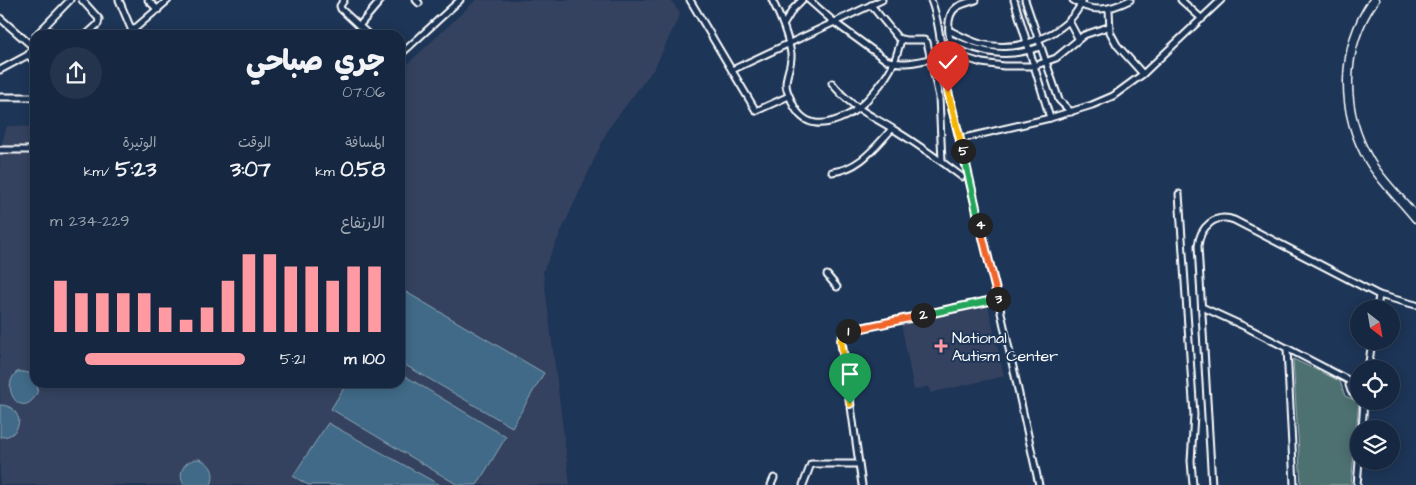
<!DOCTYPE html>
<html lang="ar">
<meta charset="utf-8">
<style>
:root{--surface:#162841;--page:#23344c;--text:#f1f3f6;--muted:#9ea6b1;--line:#35445a;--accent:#ff9aa2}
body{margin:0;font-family:"Architects Daughter","Playpen Sans Arabic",sans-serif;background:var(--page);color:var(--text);direction:rtl;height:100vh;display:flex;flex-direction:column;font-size:19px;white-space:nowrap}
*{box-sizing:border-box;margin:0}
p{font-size:16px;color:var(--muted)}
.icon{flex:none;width:28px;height:28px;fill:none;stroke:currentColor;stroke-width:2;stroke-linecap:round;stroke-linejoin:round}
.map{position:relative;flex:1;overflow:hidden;direction:ltr}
.drawer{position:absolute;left:30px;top:30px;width:375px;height:358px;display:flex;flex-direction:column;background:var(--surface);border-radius:15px;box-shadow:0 2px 12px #0003,0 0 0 1px var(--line);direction:rtl}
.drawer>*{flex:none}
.needle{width:32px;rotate:149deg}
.buttons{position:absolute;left:1350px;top:300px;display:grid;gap:10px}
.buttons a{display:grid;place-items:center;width:50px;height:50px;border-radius:50%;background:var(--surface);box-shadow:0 2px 12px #0003,0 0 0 1px var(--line);font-size:25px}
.pin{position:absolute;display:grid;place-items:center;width:42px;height:42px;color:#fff;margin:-51px -21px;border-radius:50% 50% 50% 0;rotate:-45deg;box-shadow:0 0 5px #0007}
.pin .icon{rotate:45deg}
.km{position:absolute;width:25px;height:25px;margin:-12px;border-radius:50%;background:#222;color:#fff;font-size:14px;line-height:25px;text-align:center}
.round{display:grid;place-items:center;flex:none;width:52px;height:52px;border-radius:26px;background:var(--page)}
.overview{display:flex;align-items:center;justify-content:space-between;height:85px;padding:0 20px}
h1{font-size:28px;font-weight:800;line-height:38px}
.figures{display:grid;grid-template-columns:repeat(3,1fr);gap:8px;height:85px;padding:5px 20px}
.figures div{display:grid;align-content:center}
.figures b{font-size:21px;font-weight:800}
.figures small{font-size:14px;font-weight:400}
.figures p{font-size:14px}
.chart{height:140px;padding:10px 20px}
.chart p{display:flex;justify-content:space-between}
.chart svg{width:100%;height:90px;margin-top:5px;stroke:var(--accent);stroke-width:6}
ul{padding:0 20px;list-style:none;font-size:16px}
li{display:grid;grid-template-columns:80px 60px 1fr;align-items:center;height:38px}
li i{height:12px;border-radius:6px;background:var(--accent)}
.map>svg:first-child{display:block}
</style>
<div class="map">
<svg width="1416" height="485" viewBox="0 0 1416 485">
<rect width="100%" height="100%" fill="#1d3557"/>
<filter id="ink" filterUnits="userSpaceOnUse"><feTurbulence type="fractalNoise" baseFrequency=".02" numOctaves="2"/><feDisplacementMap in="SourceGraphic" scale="10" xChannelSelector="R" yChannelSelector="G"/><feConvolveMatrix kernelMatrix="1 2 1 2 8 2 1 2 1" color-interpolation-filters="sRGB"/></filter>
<g filter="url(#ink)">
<!-- built -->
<g fill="#34435f">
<path d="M476 0H671L680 14 655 67 608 129 543 271 570 485H0V150L7 126 35 127V382H400V71Z"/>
<path d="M987 301 1004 376 930 393 929 386 914 390 901 323Z"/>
</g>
<!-- green -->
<path fill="#4d7071" stroke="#a6b8b8" d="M1293 359 1340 381 1345 396 1359 402 1351 485H1301Z"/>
<!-- water -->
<g fill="#406a87" stroke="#8ca6b7">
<path d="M406 292 544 373 512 427 400 362V303Z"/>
<path d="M17 372C25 371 35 373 35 382L37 383C38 388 38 393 34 398 19 418 0 386 17 372Z"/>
<path d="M400 373 506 437 477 485H458L331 409 347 383 400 382Z"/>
<path d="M0 405C10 405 16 410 19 420 18 431 12 437 0 437Z"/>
<path d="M328 423 440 485H308L293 476Z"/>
<path d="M199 459C211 463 216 473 211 485H184C177 472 184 460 199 459Z"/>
</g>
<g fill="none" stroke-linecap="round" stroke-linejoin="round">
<defs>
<g id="minor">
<path d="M82 0 99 19 98 24 86 35"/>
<path d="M119 0 132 31 168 0"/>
<path d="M148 0 158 10"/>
<path d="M344 0 340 6 341 9 369 35"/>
<path d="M416 0 419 3"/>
<path d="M690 0 756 111 789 96"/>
<path d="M772 0C781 18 788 34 791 54 792 65 786 74 786 84 786 91 790 97 792 102 803 128 824 127 846 116 863 108 887 79 894 62 897 55 899 47 901 40"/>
<path d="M809 0 834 22 886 60C901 66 915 62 930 59"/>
<path d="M931 0C942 29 941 61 948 92L998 299 1039 485"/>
<path d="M1014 0 1050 118"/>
<path d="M1025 0 1059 100 1071 112"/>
<path d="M1073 0C1092 14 1110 10 1130 0"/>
<path d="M1181 0 1202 19"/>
<path d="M871 5 898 38 906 40H924L927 42 939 97 942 161"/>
<path d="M1109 9 1110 32 1117 45 1143 74"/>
<path d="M0 18 32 46V49L28 55 35 62"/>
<path d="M1069 21 1078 38"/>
<path d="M784 24 793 9 802 0"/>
<path d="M359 26 381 0"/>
<path d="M949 30C959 35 970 41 981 44 1018 53 1067 36 1083 0"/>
<path d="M36 35 43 28"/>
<path d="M59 35 43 28 70 0"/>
<path d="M950 39C983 53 1005 59 1040 47"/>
<path d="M400 55 460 0"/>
<path d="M953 55C950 42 943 16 957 7 962 4 970 2 976 0"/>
<path d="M942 56H959L982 63 1004 66H1034L1056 58 1084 35 1108 27"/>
<path d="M0 70 28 55"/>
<path d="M732 70 882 0"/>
<path d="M832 83C850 107 869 114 893 129 917 144 940 160 962 177"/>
<path d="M0 97H35"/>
<path d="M960 139 1050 118 1092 105 1113 96 1143 74 1221 0"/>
<path d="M0 150H35"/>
<path d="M832 172C860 169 875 147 892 129"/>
<path d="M1179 194 1194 415 1191 461 1193 485"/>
<path d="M827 275 837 287"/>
<path d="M1202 307 1250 329 1350 381"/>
<path d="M1377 309 1379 295"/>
<path d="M1287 349 1294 485"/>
<path d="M1368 369 1372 341"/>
<path d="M1359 377 1350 381 1349 385 1351 391 1359 398"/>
<path d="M1362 429 1364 401"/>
<path d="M771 485 774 478"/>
<path d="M803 485 811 464H859"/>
<path d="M862 485 842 343 844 334 850 330 998 299"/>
<path d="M1212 485 1198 246C1200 227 1215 213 1234 220L1379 295 1416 305"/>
<path d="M1357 485 1359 461"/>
</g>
<path id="highway" d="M1374 0C1340 48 1340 112 1370 162 1383 183 1401 199 1416 218"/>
</defs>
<!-- minor casing -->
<use href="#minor" stroke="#fff" stroke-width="9"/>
<!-- highway casing -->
<use href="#highway" stroke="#fff" stroke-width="11"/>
<!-- minor -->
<use href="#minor" stroke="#1d3557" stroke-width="5"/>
<!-- highway -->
<use href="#highway" stroke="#1d3557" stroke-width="8"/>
</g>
</g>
<g fill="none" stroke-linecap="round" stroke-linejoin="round" filter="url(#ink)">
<defs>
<path id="split-1" d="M848 331 844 334 841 340 850 404"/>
<path id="split-2" d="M848 331 923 315"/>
<path id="split-3" d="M923 315 998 299"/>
<path id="split-4" d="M980 225 998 299"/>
<path id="split-5" d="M963 151 980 225"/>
<path id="split-6" d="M948 92 963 151"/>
</defs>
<!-- split-1 casing -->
<use href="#split-1" stroke="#fff" stroke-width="10"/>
<!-- split-2 casing -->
<use href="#split-2" stroke="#fff" stroke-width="10"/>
<!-- split-3 casing -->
<use href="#split-3" stroke="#fff" stroke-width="10"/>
<!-- split-4 casing -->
<use href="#split-4" stroke="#fff" stroke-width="10"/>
<!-- split-5 casing -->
<use href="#split-5" stroke="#fff" stroke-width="10"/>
<!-- split-6 casing -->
<use href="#split-6" stroke="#fff" stroke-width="10"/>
<!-- split-1 -->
<use href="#split-1" stroke="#f5b400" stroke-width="6"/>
<!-- split-2 -->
<use href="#split-2" stroke="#f0652b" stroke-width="6"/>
<!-- split-3 -->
<use href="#split-3" stroke="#22a559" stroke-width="6"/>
<!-- split-4 -->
<use href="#split-4" stroke="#f0652b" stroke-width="6"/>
<!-- split-5 -->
<use href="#split-5" stroke="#22a559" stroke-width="6"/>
<!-- split-6 -->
<use href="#split-6" stroke="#f5b400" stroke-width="6"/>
</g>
<!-- markers -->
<path fill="#ff9aa2" stroke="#1d3557" stroke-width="2" d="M938.5 338.5h5v5h5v5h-5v5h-5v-5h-5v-5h5z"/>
<g text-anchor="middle" stroke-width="4" stroke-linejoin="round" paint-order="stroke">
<!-- poi labels -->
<g font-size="16" fill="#fff" stroke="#1d3557" text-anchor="start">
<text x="952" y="343">National<tspan x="952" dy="18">Autism Center</tspan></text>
</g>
</g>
</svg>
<div class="buttons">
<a><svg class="needle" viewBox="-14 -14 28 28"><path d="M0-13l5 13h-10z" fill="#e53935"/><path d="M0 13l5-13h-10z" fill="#9ea6b1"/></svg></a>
<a><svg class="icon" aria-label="locate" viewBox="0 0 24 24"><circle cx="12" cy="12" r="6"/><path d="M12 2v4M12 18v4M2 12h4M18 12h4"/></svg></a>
<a><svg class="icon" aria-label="layers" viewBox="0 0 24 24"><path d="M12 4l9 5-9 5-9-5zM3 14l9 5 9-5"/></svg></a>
</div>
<div class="pin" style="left:850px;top:404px;background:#1e9e55"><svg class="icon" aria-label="arrive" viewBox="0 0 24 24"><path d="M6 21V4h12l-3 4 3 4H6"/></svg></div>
<div class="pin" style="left:948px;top:92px;background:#d93025"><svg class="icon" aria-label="check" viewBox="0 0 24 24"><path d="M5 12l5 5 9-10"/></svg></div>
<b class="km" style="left:848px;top:331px">1</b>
<b class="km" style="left:923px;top:315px">2</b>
<b class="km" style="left:998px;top:299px">3</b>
<b class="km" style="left:980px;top:225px">4</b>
<b class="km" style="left:963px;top:151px">5</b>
<section class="drawer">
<div class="overview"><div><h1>جري صباحي</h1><p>07:06</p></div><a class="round"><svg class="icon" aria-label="share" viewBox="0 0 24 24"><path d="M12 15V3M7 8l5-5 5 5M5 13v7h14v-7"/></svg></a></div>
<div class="figures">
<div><p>المسافة</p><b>0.58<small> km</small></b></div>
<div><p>الوقت</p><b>3:07</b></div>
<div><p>الوتيرة</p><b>5:23<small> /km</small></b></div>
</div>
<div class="chart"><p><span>الارتفاع</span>229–234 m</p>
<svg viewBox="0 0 160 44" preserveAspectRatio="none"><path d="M5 44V19M15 44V25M25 44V25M35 44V25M45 44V25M55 44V32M65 44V38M75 44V32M85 44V19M95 44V6M105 44V6M115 44V12M125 44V12M135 44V19M145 44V12M155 44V12"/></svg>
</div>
<ul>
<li><b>100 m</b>5:21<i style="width:82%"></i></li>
</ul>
</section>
</div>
